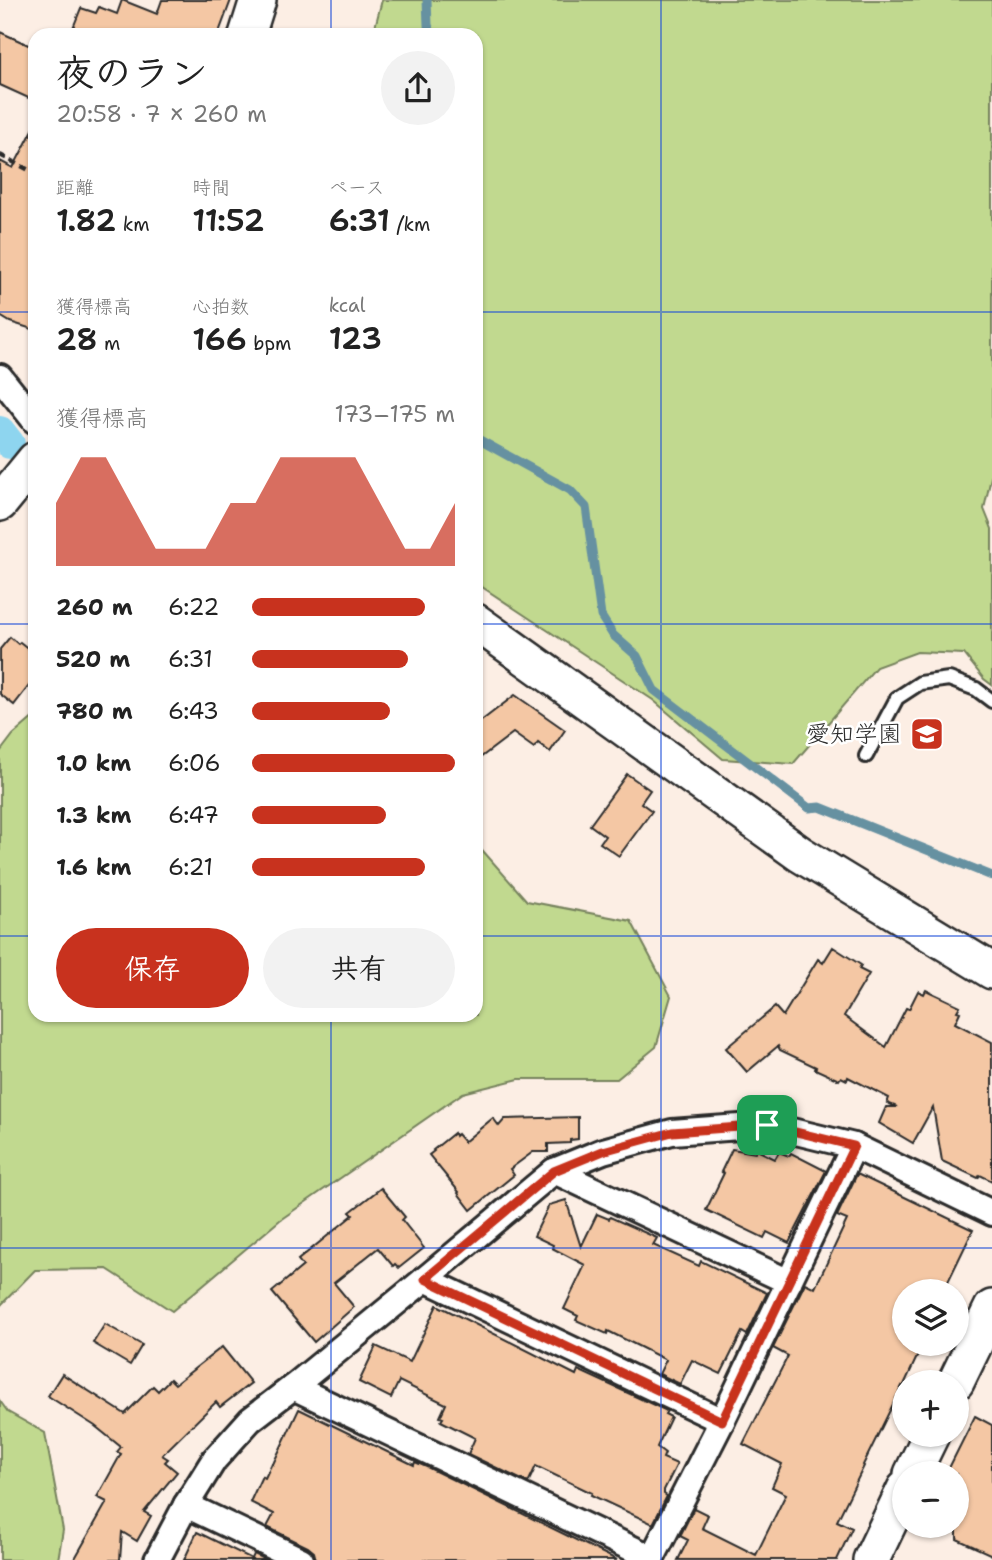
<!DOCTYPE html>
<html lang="ja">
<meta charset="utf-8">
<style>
:root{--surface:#fff;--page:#f2f2f2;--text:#222;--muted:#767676;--accent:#c8321e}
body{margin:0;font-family:"Shantell Sans","Klee One",sans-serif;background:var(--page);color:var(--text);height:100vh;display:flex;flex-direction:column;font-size:26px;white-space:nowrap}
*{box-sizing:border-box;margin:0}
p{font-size:23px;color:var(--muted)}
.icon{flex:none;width:38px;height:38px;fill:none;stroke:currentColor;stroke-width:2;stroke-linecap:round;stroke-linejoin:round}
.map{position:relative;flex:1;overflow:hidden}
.panel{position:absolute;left:28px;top:28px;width:455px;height:994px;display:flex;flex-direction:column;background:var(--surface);border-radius:21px;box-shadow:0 2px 5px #0004}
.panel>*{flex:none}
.tools{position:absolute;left:892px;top:1279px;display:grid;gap:14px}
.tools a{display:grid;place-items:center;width:77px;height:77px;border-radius:50%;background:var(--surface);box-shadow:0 2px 5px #0004;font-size:35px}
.pin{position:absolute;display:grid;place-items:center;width:60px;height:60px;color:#fff;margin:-30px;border-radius:14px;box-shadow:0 4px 10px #0006}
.round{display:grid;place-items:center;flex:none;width:74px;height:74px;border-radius:37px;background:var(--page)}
.overview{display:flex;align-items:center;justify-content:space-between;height:119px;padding:0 28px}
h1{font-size:38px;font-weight:600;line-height:52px}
.stats{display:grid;grid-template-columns:repeat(3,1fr);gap:10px;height:119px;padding:7px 28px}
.stats div{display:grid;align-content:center}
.stats b{font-size:30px;font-weight:600}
.stats small{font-size:19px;font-weight:400}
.stats p{font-size:19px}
.chart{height:196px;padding:14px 28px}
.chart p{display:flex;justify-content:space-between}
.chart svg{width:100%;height:126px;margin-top:7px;fill:var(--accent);opacity:.7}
.button{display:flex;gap:14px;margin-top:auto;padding:14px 28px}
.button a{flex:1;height:80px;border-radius:42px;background:var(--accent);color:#fff;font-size:28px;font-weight:600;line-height:80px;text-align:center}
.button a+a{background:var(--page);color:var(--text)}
ul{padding:0 28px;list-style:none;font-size:23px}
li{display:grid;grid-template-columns:112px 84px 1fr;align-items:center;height:52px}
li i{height:18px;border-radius:9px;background:var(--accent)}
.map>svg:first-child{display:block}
</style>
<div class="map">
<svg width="992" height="1560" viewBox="0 0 992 1560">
<rect width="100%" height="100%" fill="#fceee4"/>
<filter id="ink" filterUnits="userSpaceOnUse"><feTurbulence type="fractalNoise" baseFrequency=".0143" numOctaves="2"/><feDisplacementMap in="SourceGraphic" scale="14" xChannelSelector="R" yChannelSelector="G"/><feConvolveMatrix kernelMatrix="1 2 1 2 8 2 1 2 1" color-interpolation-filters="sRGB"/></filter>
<g filter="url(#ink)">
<!-- green -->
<g fill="#c1d98f" stroke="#76825d" stroke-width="2">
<path d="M382 0H992V473L984 509 992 529V685L984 679 964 654 917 652 876 667 793 764 723 759 653 700 476 583V35H373Z"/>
<path d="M35 716V1015H476V843L527 901 631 921 671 996 656 1047 617 1079H519L463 1093 280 1220 172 1311 107 1269 35 1270 0 1306V752L13 735Z"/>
<path d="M0 1401 8 1412 45 1433 63 1530 58 1560H0Z"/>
</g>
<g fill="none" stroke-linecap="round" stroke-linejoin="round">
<!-- stream -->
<g stroke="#6691a1" stroke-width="9">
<path d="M427 0 428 25 432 35"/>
<path d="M476 438 570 490 586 507 601 616 613 635 637 656 654 690 809 808 820 807 992 876"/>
</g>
<!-- canal -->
<path stroke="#8ed5ef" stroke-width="30" d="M0 431 10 444"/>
</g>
<!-- building -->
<g fill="#f4c7a4" stroke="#2b2b2b" stroke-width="2">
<path d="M122 0 157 14 162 0H231L218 35H87V34L73 28 81 8 96 13 99 7 117 14Z"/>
<path d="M0 32 35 48V101L0 85Z"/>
<path d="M35 126V330L10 322 0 316V161L13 168Z"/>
<path d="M10 637 18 644 20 642 35 654V678L14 705 0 694V649Z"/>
<path d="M515 695 565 730 550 752 538 743 534 748 513 733 476 761V725Z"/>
<path d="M627 774 650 790 641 803 652 811 619 856 600 843 605 836 590 825Z"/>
<path d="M833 947 861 965 859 969 869 974 844 1016 886 1047 906 1008 909 1009 918 991 924 994 926 990 960 1006 957 1011 960 1012 955 1023 992 1042V1181L980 1175 978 1178 942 1161 933 1107 913 1143 879 1123 886 1107H897L887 1103 889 1098 848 1077 847 1080 841 1077 839 1080 815 1069 816 1067 780 1050 778 1046 747 1072 726 1048 775 1007 783 1016 818 959 823 963Z"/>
<path d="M578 1117V1139L570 1140V1143L548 1144V1152H533L510 1169 514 1175 471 1210 458 1193 459 1192 429 1155 434 1151 433 1150 454 1133 455 1136 457 1134 464 1142 493 1118 499 1126 505 1119Z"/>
<path d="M732 1149 755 1153 757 1150 775 1159 779 1152 789 1156 791 1153 826 1171 789 1243 767 1232 764 1238 706 1210 724 1173 721 1172Z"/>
<path d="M857 1174 973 1230 943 1292H905V1344H923L903 1387 902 1386 863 1465 864 1466 837 1521 852 1528 837 1560H678L688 1540 680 1536 694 1508 708 1515 702 1528 756 1555 786 1494 772 1487 782 1464 743 1444 788 1356 773 1348 805 1283 815 1288 847 1220 837 1216Z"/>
<path d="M381 1188 405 1217 402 1220 424 1248 399 1268 395 1264 393 1266 378 1248 334 1283 354 1307 314 1342 272 1292 303 1266 298 1260 353 1215 350 1212Z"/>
<path d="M566 1200 581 1247 597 1214 609 1219 610 1217 657 1238 653 1245 699 1266 701 1261 767 1293 747 1335 742 1332 721 1374 692 1360 680 1384 659 1374 666 1360 608 1331 607 1334 576 1320 578 1316 564 1309 585 1265 552 1248 553 1245 534 1236 549 1205Z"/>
<path d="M437 1305 576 1375 578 1370 667 1411 665 1414 671 1417 657 1447 665 1453 663 1458 677 1464 664 1490V1494L667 1496 653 1524 591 1495 592 1493 536 1466 528 1483 468 1454 475 1438 441 1421 443 1418 440 1417 446 1404 399 1381 391 1398 359 1382 376 1346 410 1362Z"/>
<path d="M105 1324 142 1345 130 1365 93 1343Z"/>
<path d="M222 1347 251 1383 220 1407 216 1402 162 1455 168 1459 165 1462 177 1472 144 1512 151 1516 137 1541 122 1532 120 1560H74L107 1502 97 1497 121 1454 117 1452 121 1447 95 1426 48 1396 62 1374 125 1414 153 1386 158 1391 170 1379 175 1384Z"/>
<path d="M299 1409 414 1465 415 1462 429 1468 617 1560H316L314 1552 308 1547 267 1527 274 1514 250 1502 262 1476 265 1478 272 1463 273 1464Z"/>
<path d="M975 1416 992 1425V1555L957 1539V1474H946Z"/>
<path d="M197 1532 252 1559 254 1554 267 1560H184Z"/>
</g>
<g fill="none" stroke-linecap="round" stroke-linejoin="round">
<defs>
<path id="lane" d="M866 756 897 698 920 683 949 679 976 689 992 701"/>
<g id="street">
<path d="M0 377 35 421"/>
<path d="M554 1171 789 1282"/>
<path d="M425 1279 722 1421"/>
<path d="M293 1387 652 1558"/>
<path d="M186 1505 301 1560"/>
<path d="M157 1560 186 1505 214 1460 250 1420 293 1387 425 1279 554 1171 603 1151 672 1132 767 1125 854 1146 992 1213"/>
<path d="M651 1560 722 1421 854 1146"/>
</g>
<g id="secondary">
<path d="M247 35 258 0"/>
<path d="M0 503 35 460"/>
<path d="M476 622 800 854 992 971"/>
<path d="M956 1382 992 1308"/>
<path d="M912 1474 931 1435"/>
<path d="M871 1560 905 1489"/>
</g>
</defs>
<!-- lane casing -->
<use href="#lane" stroke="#2b2b2b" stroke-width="18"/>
<!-- street casing -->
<use href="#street" stroke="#2b2b2b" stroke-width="30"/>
<!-- secondary casing -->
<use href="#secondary" stroke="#2b2b2b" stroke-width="40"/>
<!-- path -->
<path stroke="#2b2b2b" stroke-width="4.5" stroke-dasharray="7 5" stroke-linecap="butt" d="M0 155 35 173"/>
<!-- lane -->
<use href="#lane" stroke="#fff" stroke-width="12"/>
<!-- street -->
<use href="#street" stroke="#fff" stroke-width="24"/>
<!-- secondary -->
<use href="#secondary" stroke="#fff" stroke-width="35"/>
</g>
</g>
<g fill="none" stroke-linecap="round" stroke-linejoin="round" filter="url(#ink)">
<defs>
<path id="route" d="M767 1125 854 1146 722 1421 425 1279 554 1171 603 1151 672 1132Z"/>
</defs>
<!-- route casing -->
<use href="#route" stroke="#fff" stroke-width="14"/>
<!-- route -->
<use href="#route" stroke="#c8321e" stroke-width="9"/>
</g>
<!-- grid -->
<path fill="none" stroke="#1d4ed8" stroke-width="2" stroke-opacity="0.55" d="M331 0V35M661 0V1560M0 312H35M476 312H992M0 624H35M476 624H992M0 936H35M476 936H992M331 1015V1560M0 1248H992"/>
<!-- icons -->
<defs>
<symbol id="school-square" viewBox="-11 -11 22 22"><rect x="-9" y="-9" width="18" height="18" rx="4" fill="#c8321e" stroke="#fff"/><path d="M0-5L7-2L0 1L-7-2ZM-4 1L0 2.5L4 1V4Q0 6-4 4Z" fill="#fff"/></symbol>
</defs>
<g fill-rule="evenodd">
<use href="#school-square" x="908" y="715" width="38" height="38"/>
</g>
<g text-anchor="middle" stroke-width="5" stroke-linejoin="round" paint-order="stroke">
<!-- poi labels -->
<g font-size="24" fill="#2b2b2b" stroke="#fff" text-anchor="end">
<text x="902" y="742">愛知学園</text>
</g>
</g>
</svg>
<div class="tools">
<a><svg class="icon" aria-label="layers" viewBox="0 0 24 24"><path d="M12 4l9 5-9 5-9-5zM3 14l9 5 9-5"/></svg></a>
<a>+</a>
<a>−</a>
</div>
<div class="pin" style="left:767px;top:1125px;background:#1e9e55"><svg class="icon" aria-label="arrive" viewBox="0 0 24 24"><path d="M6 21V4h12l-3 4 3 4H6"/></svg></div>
<section class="panel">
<div class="overview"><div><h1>夜のラン</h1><p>20:58 · 7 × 260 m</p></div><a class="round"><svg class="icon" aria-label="share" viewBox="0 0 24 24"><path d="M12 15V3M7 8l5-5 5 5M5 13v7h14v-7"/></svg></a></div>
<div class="stats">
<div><p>距離</p><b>1.82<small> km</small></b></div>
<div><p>時間</p><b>11:52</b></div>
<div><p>ペース</p><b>6:31<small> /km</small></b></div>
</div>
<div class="stats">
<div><p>獲得標高</p><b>28<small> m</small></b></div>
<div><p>心拍数</p><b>166<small> bpm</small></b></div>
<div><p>kcal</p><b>123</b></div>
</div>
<div class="chart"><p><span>獲得標高</span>173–175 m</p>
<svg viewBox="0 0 160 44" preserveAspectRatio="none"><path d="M0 44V22L10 6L20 6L30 22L40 38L50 38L60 38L70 22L80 22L90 6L100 6L110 6L120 6L130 22L140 38L150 38L160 22V44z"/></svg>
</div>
<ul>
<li><b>260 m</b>6:22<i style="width:85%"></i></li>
<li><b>520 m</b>6:31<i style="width:77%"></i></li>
<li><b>780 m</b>6:43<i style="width:68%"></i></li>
<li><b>1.0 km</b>6:06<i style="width:100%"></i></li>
<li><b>1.3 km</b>6:47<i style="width:66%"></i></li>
<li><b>1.6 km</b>6:21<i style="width:85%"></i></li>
</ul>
<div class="button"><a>保存</a><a>共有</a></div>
</section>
</div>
